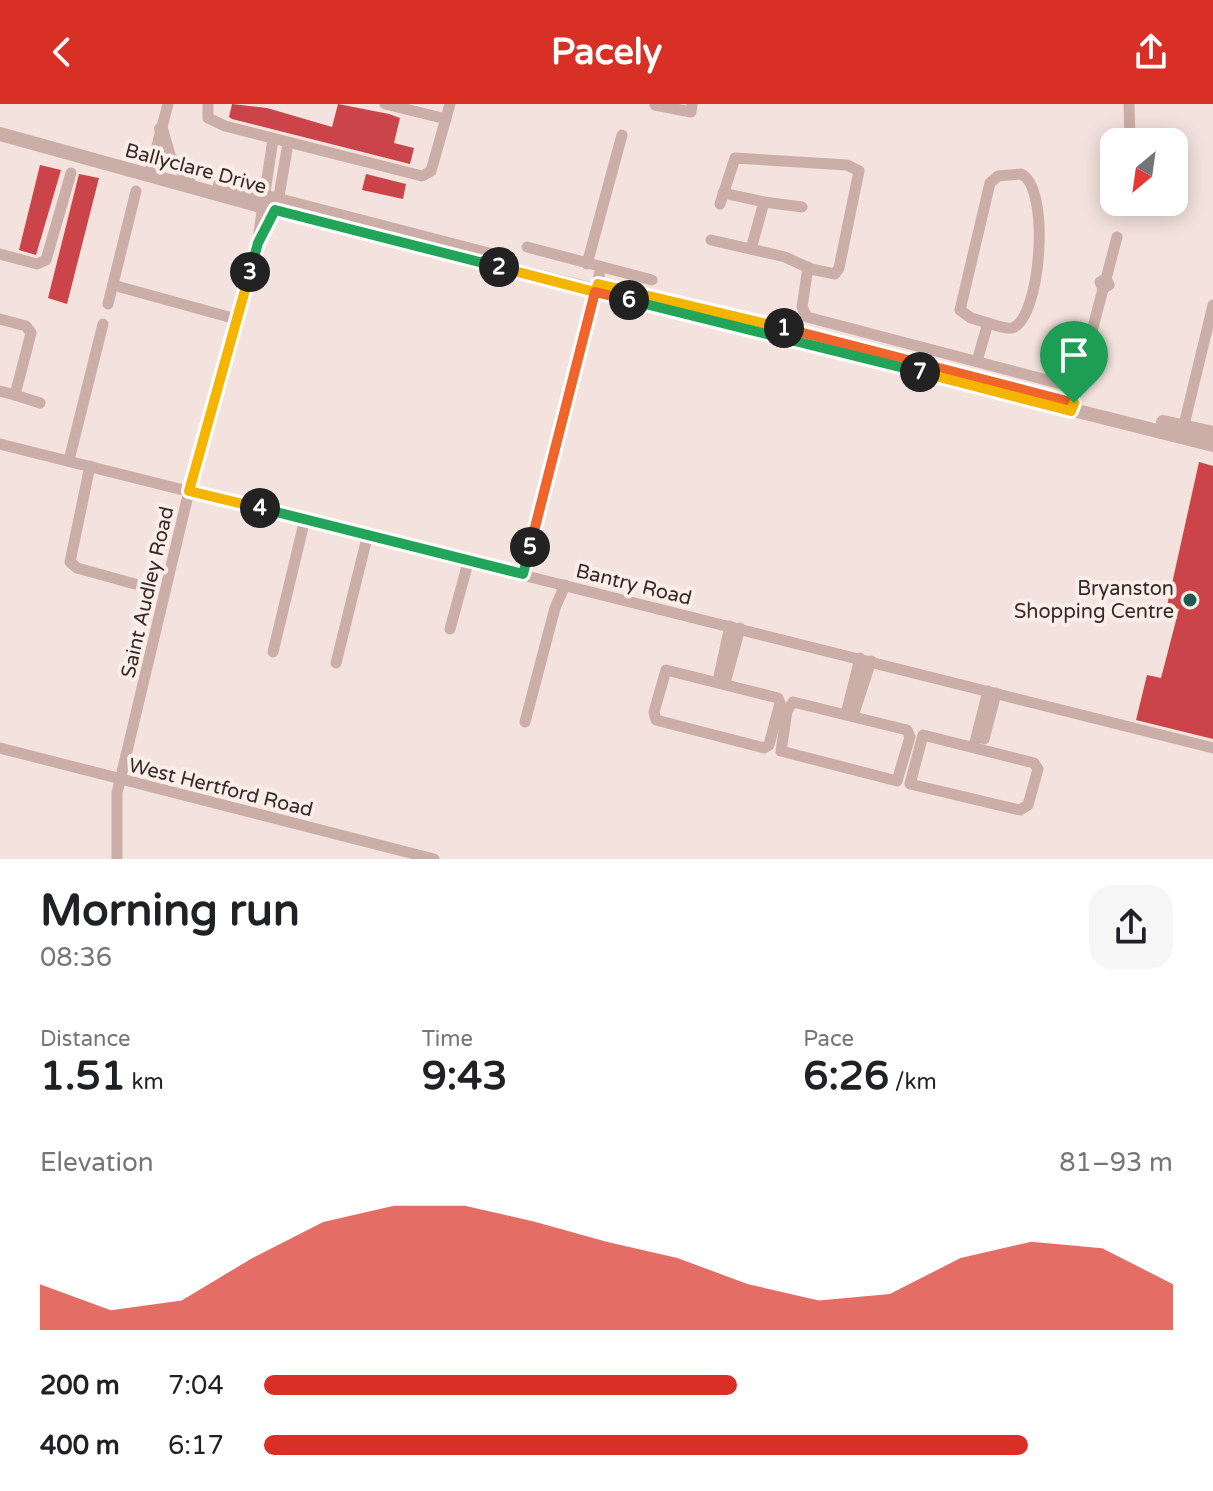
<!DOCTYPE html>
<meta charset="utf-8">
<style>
:root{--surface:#fff;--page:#f6f6f6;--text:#202124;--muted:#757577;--accent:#d93025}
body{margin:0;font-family:"Varela Round",sans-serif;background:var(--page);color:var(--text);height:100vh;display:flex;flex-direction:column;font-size:30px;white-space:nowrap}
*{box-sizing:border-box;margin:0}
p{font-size:26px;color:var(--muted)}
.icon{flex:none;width:44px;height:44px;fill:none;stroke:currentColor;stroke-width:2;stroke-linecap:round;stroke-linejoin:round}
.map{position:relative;height:755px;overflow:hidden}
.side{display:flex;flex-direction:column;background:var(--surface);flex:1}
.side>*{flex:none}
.needle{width:52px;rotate:209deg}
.fabs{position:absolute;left:1100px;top:24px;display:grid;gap:16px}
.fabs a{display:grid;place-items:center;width:88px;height:88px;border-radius:16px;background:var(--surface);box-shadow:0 4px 20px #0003;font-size:40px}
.pin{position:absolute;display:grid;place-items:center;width:68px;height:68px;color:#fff;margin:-82px -34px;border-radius:50% 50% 50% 0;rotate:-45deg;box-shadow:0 0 8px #0007}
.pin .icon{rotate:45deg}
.km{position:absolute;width:40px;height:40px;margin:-20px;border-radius:50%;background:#222;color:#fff;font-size:22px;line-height:40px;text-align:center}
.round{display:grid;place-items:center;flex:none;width:84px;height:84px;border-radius:24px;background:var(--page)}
.head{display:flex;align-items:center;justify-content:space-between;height:136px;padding:0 40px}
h1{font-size:44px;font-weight:700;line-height:60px}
.stats{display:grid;grid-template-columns:repeat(3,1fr);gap:12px;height:136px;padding:8px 40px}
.stats div{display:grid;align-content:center}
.stats b{font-size:40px;font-weight:700}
.stats small{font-size:22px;font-weight:400}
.stats p{font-size:22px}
.chart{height:224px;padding:16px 40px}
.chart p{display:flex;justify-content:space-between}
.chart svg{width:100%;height:144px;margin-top:8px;fill:var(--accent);opacity:.7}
ul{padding:0 40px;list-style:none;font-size:26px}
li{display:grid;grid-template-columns:128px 96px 1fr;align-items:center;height:60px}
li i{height:20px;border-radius:10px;background:var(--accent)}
header{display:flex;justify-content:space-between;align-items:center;height:104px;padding:0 40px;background:var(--accent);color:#fff;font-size:36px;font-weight:700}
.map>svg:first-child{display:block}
</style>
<header><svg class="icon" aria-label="back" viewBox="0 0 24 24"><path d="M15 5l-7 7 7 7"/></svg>Pacely<svg class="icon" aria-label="share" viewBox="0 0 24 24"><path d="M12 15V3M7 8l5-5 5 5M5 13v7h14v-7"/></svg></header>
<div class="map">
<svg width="1213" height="755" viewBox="0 0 1213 755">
<rect width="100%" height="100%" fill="#f3e2dd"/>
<!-- building -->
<g fill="#ca4449">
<path d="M232 0 267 4 332 23 338 0 389 10 400 14 394 39 414 44 410 60 232 15 229 13Z"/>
<path d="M40 61 61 66 36 151 19 146Z"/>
<path d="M79 70 99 74 67 200 48 194Z"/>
<path d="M366 70 406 80 403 95 362 86Z"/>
<path d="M1199 358 1213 362V635L1136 616 1147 571 1161 574 1179 505 1167 502Z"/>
</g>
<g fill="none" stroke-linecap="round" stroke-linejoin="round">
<!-- minor -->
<g stroke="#ccaea8" stroke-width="11">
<path d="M208 0V14L225 22 422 72 431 67 450 0"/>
<path d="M385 0 446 15"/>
<path d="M1129 0 1130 38"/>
<path d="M655 1 691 8 692 0"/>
<path d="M149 72 168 0"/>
<path d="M723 89 764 98 751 145"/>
<path d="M764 98 802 103"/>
<path d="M258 135 273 35"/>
<path d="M711 136 785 153 811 165 835 170 839 164 859 67 847 61 735 54 720 100"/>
<path d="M527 143 652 176"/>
<path d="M0 150 37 160 46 156 71 69"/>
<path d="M587 160 622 31"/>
<path d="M808 163 802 203 807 213 1077 284"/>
<path d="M1106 175 1109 181 1103 185 1100 178 1106 175 1117 133"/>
<path d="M113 181 236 215"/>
<path d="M108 200 136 87"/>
<path d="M0 215 26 222 31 229 15 291 0 287"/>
<path d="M977 257 988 219 971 214 960 206 990 79 998 72 1021 70C1051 83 1041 216 1012 224 1005 225 995 221 988 219"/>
<path d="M15 291 40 299"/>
<path d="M1071 307 1103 185"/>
<path d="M1182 329 1213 201"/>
<path d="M0 340 1213 644"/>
<path d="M69 356 103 220"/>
<path d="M90 362 70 458 77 464 135 480"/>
<path d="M523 470 601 164"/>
<path d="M450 525 469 455"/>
<path d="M273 548 305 415"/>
<path d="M336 559 368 430"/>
<path d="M666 566 778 594 780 599 769 641 764 644 656 616 654 608Z"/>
<path d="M718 577 730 522"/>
<path d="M725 579 740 524"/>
<path d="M793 598 907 626 910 633 897 677 781 647 787 607Z"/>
<path d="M846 610 860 554"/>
<path d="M853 612 871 557"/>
<path d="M525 618 555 504 565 481"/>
<path d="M923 631 1034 659 1038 665 1028 701 1020 706 910 680Z"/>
<path d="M984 635 996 589"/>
<path d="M974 642 988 587"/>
<path d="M0 644 434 755"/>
<path d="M117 755V689L189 387 258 139 278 98 288 39"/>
</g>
<!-- tertiary -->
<g stroke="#ccaea8" stroke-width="14">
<path d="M161 25 169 53 189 73"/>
<path d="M0 30 275 106 1213 341"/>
<path d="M220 81 498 153"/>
<path d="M755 217 906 255"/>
<path d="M1163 318 1213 329"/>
</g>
</g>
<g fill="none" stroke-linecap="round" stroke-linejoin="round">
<defs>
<path id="split-1" d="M784 224 1074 299"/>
<path id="split-2" d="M499 163 595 188 598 180 784 224"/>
<path id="split-3" d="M250 168 258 139 275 106 499 163"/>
<path id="split-4" d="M250 168 189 387 260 404"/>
<path id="split-5" d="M260 404 523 470 530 443"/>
<path id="split-6" d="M530 443 595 188 629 196"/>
<path id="split-7" d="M629 196 920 268"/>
<path id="split-8" d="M920 268 1071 307 1074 299"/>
</defs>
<!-- split-1 casing -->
<use href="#split-1" stroke="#fff" stroke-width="16"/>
<!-- split-2 casing -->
<use href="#split-2" stroke="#fff" stroke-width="16"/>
<!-- split-3 casing -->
<use href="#split-3" stroke="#fff" stroke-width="16"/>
<!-- split-4 casing -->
<use href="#split-4" stroke="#fff" stroke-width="16"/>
<!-- split-5 casing -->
<use href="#split-5" stroke="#fff" stroke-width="16"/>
<!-- split-6 casing -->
<use href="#split-6" stroke="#fff" stroke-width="16"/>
<!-- split-7 casing -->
<use href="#split-7" stroke="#fff" stroke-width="16"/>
<!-- split-8 casing -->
<use href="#split-8" stroke="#fff" stroke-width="16"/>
<!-- split-1 -->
<use href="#split-1" stroke="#f0652b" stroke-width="10"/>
<!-- split-2 -->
<use href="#split-2" stroke="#f5b400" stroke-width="10"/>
<!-- split-3 -->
<use href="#split-3" stroke="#22a559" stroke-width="10"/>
<!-- split-4 -->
<use href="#split-4" stroke="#f5b400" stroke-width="10"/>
<!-- split-5 -->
<use href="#split-5" stroke="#22a559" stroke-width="10"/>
<!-- split-6 -->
<use href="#split-6" stroke="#f0652b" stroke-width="10"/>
<!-- split-7 -->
<use href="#split-7" stroke="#22a559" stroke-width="10"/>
<!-- split-8 -->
<use href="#split-8" stroke="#f5b400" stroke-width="10"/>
</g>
<!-- markers -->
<circle fill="#1c5b4e" stroke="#faeee9" stroke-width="3" cx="1190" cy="496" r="8"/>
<g text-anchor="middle" stroke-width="8" stroke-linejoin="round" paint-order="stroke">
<!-- street labels -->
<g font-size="20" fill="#382928" stroke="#faeee9">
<text transform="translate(196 64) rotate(15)" y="7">Ballyclare Drive</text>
<text transform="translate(634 480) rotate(14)" y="7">Bantry Road</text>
<text transform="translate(147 488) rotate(-77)" y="7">Saint Audley Road</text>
<text transform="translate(221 683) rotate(14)" y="7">West Hertford Road</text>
</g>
<!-- poi labels -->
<g font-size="20" fill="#382928" stroke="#faeee9" text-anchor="end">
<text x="1174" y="491">Bryanston<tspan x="1174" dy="23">Shopping Centre</tspan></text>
</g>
</g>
</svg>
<div class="fabs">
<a><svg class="needle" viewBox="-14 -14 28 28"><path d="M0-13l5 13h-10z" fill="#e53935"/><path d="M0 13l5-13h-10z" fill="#757577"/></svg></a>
</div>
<div class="pin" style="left:1074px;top:299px;background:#1e9e55"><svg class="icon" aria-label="arrive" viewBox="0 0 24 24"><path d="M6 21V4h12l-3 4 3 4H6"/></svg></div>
<b class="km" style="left:784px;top:224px">1</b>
<b class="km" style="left:499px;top:163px">2</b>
<b class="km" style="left:250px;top:168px">3</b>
<b class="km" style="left:260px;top:404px">4</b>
<b class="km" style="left:530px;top:443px">5</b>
<b class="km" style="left:629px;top:196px">6</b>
<b class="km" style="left:920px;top:268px">7</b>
</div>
<section class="side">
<div class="head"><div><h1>Morning run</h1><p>08:36</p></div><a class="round"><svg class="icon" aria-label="share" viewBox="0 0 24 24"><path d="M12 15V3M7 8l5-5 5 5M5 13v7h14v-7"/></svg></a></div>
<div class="stats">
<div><p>Distance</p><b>1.51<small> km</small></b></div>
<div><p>Time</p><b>9:43</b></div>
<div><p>Pace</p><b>6:26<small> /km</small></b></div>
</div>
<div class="chart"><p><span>Elevation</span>81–93 m</p>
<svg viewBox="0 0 160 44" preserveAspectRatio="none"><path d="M0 44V30L10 38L20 35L30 22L40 11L50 6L60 6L70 11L80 17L90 22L100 30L110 35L120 33L130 22L140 17L150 19L160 30V44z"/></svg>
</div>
<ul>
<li><b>200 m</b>7:04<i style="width:52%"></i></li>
<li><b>400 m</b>6:17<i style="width:84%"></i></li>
</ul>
</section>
